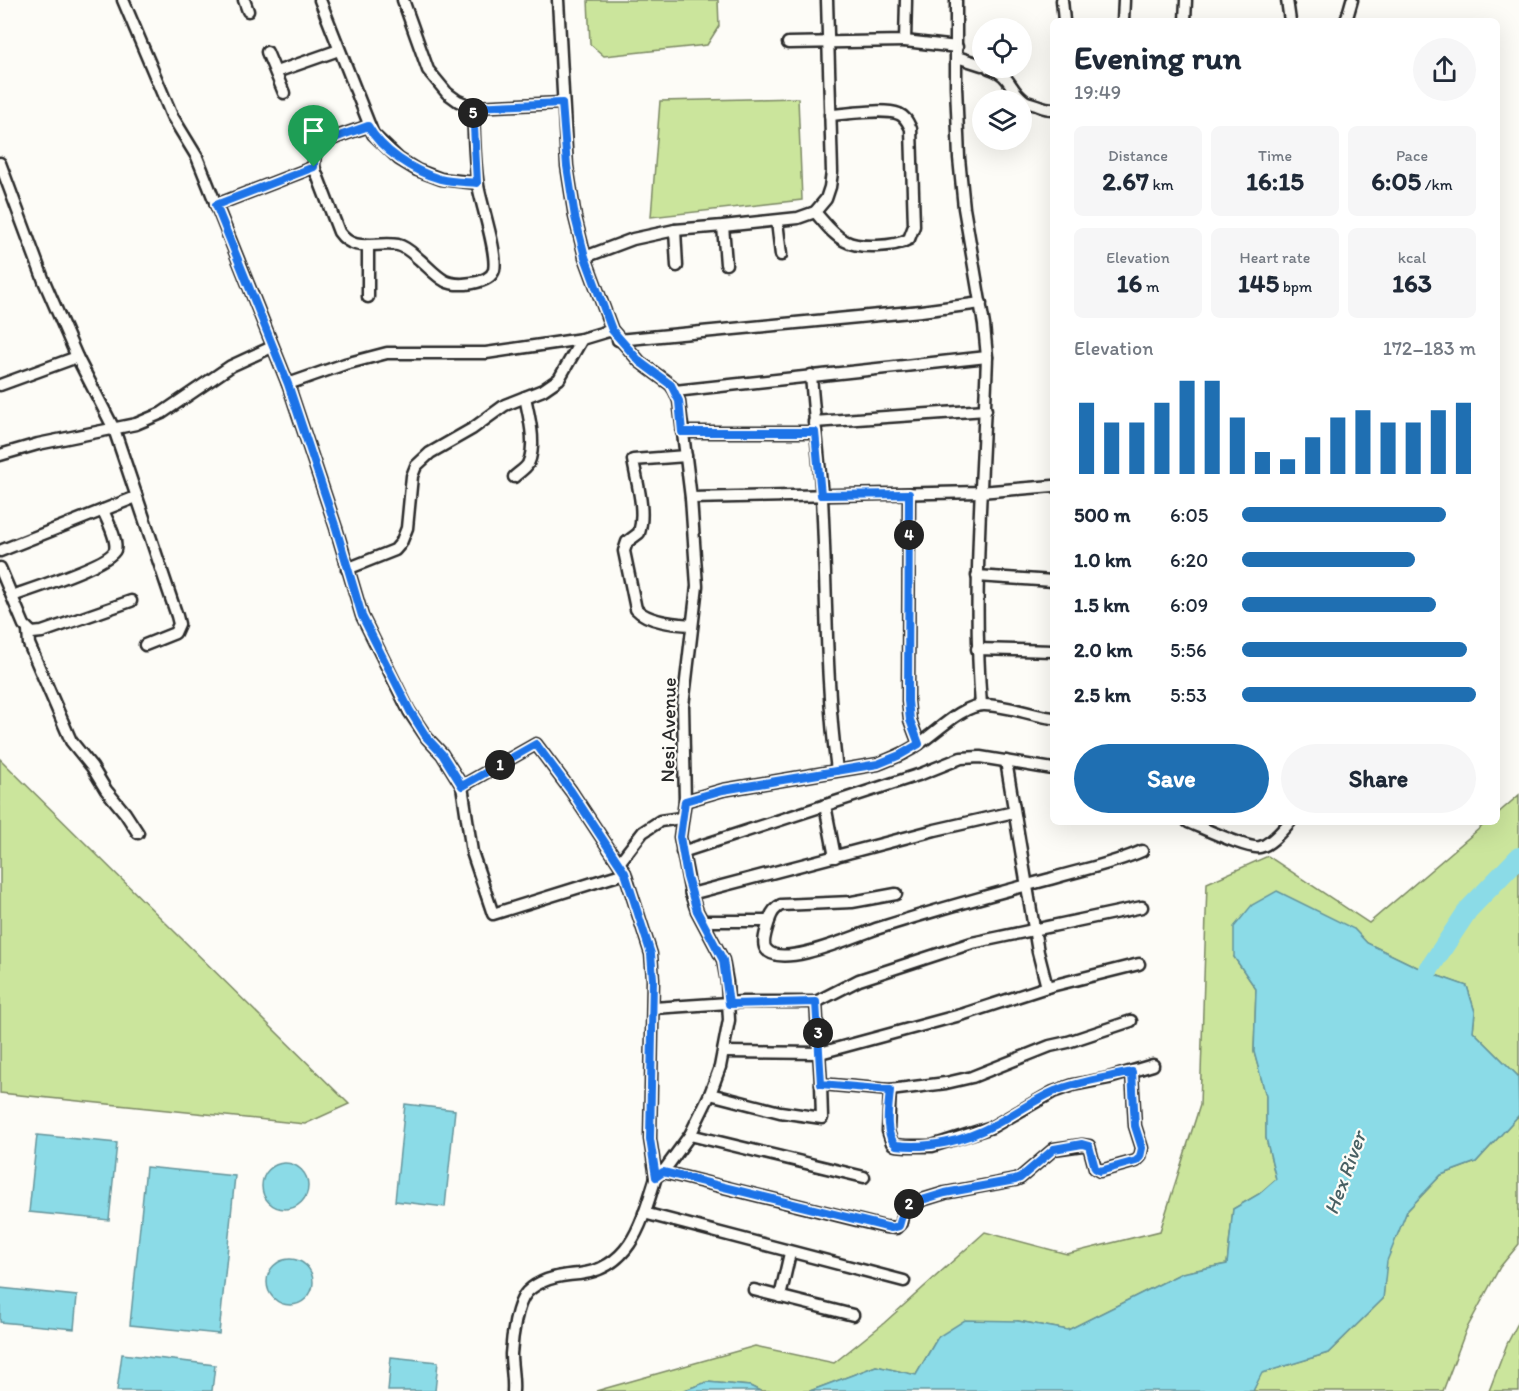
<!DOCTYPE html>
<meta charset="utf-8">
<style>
:root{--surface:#fff;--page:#f6f6f7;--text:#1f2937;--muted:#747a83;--accent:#1f6fb2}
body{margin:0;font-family:Itim,sans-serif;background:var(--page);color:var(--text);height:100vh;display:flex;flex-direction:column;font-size:22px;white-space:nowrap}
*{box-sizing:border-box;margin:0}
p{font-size:20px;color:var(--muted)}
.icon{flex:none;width:33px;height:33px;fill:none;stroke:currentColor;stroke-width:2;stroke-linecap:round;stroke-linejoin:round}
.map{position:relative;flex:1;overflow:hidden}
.sheet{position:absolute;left:1050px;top:18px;width:450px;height:807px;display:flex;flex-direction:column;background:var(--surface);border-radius:9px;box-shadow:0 6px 24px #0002}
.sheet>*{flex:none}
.fabs{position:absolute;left:972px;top:18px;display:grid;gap:12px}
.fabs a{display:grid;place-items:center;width:60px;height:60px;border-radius:50%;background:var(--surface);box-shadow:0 6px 24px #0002;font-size:30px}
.pin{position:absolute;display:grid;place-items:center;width:51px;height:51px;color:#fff;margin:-62px -26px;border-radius:50% 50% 50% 0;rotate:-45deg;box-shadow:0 0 6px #0007}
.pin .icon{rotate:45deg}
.km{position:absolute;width:30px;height:30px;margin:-15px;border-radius:50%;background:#222;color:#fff;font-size:16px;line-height:30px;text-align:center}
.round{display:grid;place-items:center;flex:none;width:63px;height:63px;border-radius:32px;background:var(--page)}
.overview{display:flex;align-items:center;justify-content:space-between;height:102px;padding:0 24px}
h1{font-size:33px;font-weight:700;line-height:45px}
.stats{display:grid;grid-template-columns:repeat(3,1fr);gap:9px;height:102px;padding:6px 24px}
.stats div{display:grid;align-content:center;border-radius:9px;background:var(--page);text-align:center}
.stats b{font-size:26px;font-weight:700}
.stats small{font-size:16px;font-weight:400}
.stats p{font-size:16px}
.chart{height:168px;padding:12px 24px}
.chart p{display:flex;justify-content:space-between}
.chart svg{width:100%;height:108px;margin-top:6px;stroke:var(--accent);stroke-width:6}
.button{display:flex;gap:12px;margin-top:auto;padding:12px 24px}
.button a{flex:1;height:69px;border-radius:36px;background:var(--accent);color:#fff;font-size:24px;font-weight:700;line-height:69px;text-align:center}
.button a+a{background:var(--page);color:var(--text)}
ul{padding:0 24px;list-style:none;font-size:20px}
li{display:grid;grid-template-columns:96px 72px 1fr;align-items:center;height:45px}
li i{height:15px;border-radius:8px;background:var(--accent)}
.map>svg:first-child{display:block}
</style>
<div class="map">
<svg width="1519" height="1391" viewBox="0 0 1519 1391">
<rect width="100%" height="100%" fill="#fdfcf7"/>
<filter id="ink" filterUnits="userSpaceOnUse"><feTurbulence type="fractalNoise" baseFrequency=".0167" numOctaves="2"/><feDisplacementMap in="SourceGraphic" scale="12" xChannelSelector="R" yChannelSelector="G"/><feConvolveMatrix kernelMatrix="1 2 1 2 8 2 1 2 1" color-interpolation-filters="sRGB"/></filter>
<g filter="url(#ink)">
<!-- green -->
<g fill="#cbe59c" stroke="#7b8864" stroke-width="1.5">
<path d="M588 0H718L719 26 707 45 604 56 590 44Z"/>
<path d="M798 98 802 200 651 217 660 101Z"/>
<path d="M0 759 349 1104 305 1124 0 1093Z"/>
<path d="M1519 795V1094L1518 1076 1473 1031 1475 1012 1467 986 1427 972 1367 943 1354 929 1234 957 1256 989 1254 1052 1266 1096V1138L1276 1179 1259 1194 1233 1209 1227 1264 1182 1273 1068 1330 1018 1321 938 1337 916 1375 876 1366 810 1391H760L750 1386 707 1382 682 1391H596L755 1346 834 1363 884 1323 985 1232 1067 1254 1160 1231 1200 1105 1207 883 1268 856 1369 923 1487 822H1497V814Z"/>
<path d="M1519 1115V1244L1500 1267 1466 1330 1443 1391H1253L1261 1373 1328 1353 1383 1299 1386 1261 1407 1211 1441 1175 1476 1162Z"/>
<path d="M1519 1321V1391H1489L1507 1344Z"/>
</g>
<!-- water -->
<g fill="#8bdbe7" stroke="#65959c" stroke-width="1.5">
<path d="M1277 891 1354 929 1367 943 1427 972 1467 986 1475 1012 1473 1031 1518 1076 1519 1115 1476 1162 1441 1175 1407 1211 1387 1261 1383 1299 1328 1353 1262 1373 1253 1391H810L876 1366 916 1375 938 1337 965 1320 1018 1321 1068 1330 1182 1273 1227 1264 1233 1209 1259 1194 1276 1179 1266 1138V1096L1254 1052 1256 989 1234 957V927L1252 905Z"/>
<path d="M405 1104 455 1110 445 1207 395 1201Z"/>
<path d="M37 1135 117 1143 109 1220 29 1212Z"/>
<circle cx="285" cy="1186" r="23"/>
<path d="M146 1167 235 1176 219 1334 130 1325Z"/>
<circle cx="290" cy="1282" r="23"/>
<path d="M0 1288 77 1296 74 1329 0 1322Z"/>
<path d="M122 1354 215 1365 212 1391H117Z"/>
<path d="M391 1357 438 1362 435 1391H388Z"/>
<path d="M707 1382 750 1386 760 1391H682Z"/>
</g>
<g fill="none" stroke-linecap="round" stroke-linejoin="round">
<!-- river -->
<path stroke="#8bdbe7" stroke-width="20" d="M1417 996 1427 972 1468 910 1519 857"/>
<defs>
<g id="street">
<path d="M123 0 172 116 197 157 288 384 336 528 362 616 409 711 427 738 442 754 462 786 472 852 493 914 625 873"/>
<path d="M244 0 248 11"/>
<path d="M320 0 373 134 399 159 417 170 441 179 477 183"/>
<path d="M403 0 428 70 447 93 458 101 473 107 562 103"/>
<path d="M956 0V86L959 158 964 208 984 325 987 357C983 473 972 589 981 705"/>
<path d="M1062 0 1064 21"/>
<path d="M1287 0 1290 21"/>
<path d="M1123 21 1124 0"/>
<path d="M1185 21 1186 0"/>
<path d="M1346 21 1352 0"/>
<path d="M905 41 957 47"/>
<path d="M788 43 905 41 906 0"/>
<path d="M267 52 284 93"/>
<path d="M957 57 982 65"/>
<path d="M989 68C1012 75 1008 89 1025 101 1028 103 1034 104 1039 106 1044 108 1047 109 1053 109"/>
<path d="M276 72 339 50"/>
<path d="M368 126C356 131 327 138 319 148 314 153 314 160 314 167L339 232C354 254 376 241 398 245 407 247 414 255 420 260 428 267 436 276 445 281 457 287 490 284 494 270 498 253 481 204 478 185 474 160 474 133 473 107"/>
<path d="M0 163 44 281 77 357 114 429 177 616 179 624 175 633 145 645"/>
<path d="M216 205 314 167"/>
<path d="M815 212C824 222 833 235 845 241 859 249 895 247 909 239L914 226 911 129C908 123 906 117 899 114 883 108 848 114 830 115"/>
<path d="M777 221 781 255"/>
<path d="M723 226 726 264"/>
<path d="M675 230 677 266"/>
<path d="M585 257 633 239 675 230 723 226 798 218 815 212 826 199 830 187 832 172 827 0"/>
<path d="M368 297V245"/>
<path d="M618 340 921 311 981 303"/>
<path d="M811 375C814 416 819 457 822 498 827 589 825 680 837 770"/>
<path d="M288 384 345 364 387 353H486L582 339 612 330"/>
<path d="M0 385 77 357"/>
<path d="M675 391 987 357"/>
<path d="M814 422 986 410"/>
<path d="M682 432H815"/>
<path d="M0 455 38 444 136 424 162 413 231 366 272 347"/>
<path d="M686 456 633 460C637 483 646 511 639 533L627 542 624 551 636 609C648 622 675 624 692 625"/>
<path d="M514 477C518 473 525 469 528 464 537 445 529 417 525 397"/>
<path d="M909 494 908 701 910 720 919 744"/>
<path d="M691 498 980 492 1053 486"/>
<path d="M0 551 136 497"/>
<path d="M0 568 24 625 32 633 42 632 131 601"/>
<path d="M347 569 395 550 401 543 407 528 412 476 416 466 430 453 472 429 505 405 543 390 559 379 582 339"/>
<path d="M977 576 1053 581"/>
<path d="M12 596C29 590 110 564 115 550 118 539 107 521 103 510"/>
<path d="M28 631 29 644 71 741 92 767 106 790 125 813 138 833"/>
<path d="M977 649 1053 651"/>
<path d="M1006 761 1038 952 1047 987"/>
<path d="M462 786 536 744 571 791 625 873 651 954 653 979 650 1139 656 1177"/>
<path d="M685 801 723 790 878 764C893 758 907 753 920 743 937 732 962 705 984 705 1008 705 1029 715 1053 718"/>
<path d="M825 805 835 857"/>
<path d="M1188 822C1201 827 1249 850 1260 847 1272 844 1282 830 1290 822"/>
<path d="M682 852 921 774 961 758 980 757 1053 769"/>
<path d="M619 863 643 832 660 821 681 818"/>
<path d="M691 894 935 830 1014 812"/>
<path d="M896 894 852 902 781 905C775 908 772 912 770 918 768 925 761 943 766 949 781 970 859 934 879 928 935 910 993 894 1050 879 1080 870 1113 864 1142 851"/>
<path d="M703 921H769"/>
<path d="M816 1002 821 1084 890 1090 946 1083 972 1077 1050 1046 1068 1042 1131 1021"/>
<path d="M654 1008 743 1002H816L859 980 972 943 1142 907"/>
<path d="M724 1052 820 1053 964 1014 1047 987 1139 964"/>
<path d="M890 1090 888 1131 892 1143 895 1145 906 1146H932L992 1127 1053 1092 1073 1085 1109 1078 1153 1065"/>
<path d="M710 1094 780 1112 822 1118 821 1084"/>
<path d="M690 1135 864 1177"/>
<path d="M663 1172 885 1227 896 1228 901 1223 903 1212 909 1204 945 1193 1015 1180 1020 1178 1054 1149 1082 1145 1089 1146 1095 1168 1100 1171 1136 1161 1140 1157 1142 1148 1135 1126 1132 1072"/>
<path d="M644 1213 904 1281"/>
<path d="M754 1290 853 1315"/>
<path d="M780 1297 790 1253"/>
<path d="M513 1391C514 1379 511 1366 511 1354 512 1338 516 1304 527 1292 540 1279 561 1275 579 1274 632 1268 642 1221 656 1177L663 1172 690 1135 710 1094 720 1067 729 1020 727 982 723 960 697 911 691 894 680 837 685 801 683 706 697 586 691 498 679 401 675 391 671 385 640 362 612 330 585 257 575 217 567 166 558 0"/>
</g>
</defs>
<!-- street casing -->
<use href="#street" stroke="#2b2b2b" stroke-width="15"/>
<!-- street -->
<use href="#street" stroke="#fdfcf7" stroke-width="10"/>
</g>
</g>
<g fill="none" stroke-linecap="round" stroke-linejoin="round" filter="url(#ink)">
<defs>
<path id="route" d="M562 103 567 166 575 217 585 257 612 330 640 362 671 385 679 401 682 432H815L821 495 909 494 908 701 910 720 919 744 900 755 878 764 723 790 685 801 680 837 687 877 697 911 723 960 729 1004 816 1002 821 1084 890 1090C889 1105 883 1134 896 1145 929 1149 964 1141 994 1125 1015 1114 1034 1100 1055 1091 1079 1081 1106 1078 1132 1072L1135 1126 1142 1148 1140 1157 1136 1161 1100 1171 1095 1168 1089 1146 1082 1144 1054 1149 1020 1178 1015 1180 945 1193 909 1204 903 1212 899 1226 891 1228 663 1172 656 1177 650 1139 653 979 651 954 625 873 571 791 536 744 462 786 442 754 427 738 410 711 362 616 336 528 288 384 216 205 314 167C314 160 314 153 318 148 327 138 356 131 368 126 382 151 413 171 440 179 451 182 465 182 477 183L473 107Z"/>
</defs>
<!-- route casing -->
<use href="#route" stroke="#fff" stroke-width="12"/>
<!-- route -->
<use href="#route" stroke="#1a73e8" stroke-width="8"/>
</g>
<g text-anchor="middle" stroke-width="4.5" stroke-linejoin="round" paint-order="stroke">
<!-- street labels -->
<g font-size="20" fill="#2b2b2b" stroke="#fdfcf7">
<text transform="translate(668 730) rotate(-89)" y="7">Nesi Avenue</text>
</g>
<!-- water labels -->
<g font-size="21" font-style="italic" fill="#486063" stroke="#fdfcf7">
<text transform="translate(1345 1173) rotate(-70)" y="7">Hex River</text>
</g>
</g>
</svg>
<div class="fabs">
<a><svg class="icon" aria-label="locate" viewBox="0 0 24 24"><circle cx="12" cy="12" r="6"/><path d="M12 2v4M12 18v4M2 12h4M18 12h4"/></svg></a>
<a><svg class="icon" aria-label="layers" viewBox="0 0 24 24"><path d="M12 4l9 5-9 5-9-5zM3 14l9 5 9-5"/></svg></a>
</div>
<div class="pin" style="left:314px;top:167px;background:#1e9e55"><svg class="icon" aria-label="arrive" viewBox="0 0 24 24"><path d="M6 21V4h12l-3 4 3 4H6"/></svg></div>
<b class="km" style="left:500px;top:765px">1</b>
<b class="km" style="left:909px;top:1204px">2</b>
<b class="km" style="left:818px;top:1033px">3</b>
<b class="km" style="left:909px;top:535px">4</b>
<b class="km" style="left:473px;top:113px">5</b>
<section class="sheet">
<div class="overview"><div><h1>Evening run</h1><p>19:49</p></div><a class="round"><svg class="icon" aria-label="share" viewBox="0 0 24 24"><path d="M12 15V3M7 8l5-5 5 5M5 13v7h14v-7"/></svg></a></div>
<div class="stats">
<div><p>Distance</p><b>2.67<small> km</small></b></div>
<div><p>Time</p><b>16:15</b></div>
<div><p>Pace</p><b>6:05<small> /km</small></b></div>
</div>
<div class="stats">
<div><p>Elevation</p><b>16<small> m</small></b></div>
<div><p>Heart rate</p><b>145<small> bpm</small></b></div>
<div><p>kcal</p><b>163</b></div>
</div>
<div class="chart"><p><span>Elevation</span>172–183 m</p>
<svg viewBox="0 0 160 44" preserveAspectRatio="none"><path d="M5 44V15M15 44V23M25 44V23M35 44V15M45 44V6M55 44V6M65 44V21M75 44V35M85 44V38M95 44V29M105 44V21M115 44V18M125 44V23M135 44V23M145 44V18M155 44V15"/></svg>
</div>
<ul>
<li><b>500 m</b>6:05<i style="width:87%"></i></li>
<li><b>1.0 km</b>6:20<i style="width:74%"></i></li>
<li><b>1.5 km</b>6:09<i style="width:83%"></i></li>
<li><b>2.0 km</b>5:56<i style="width:96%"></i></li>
<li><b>2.5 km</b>5:53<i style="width:100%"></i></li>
</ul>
<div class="button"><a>Save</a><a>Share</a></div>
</section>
</div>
